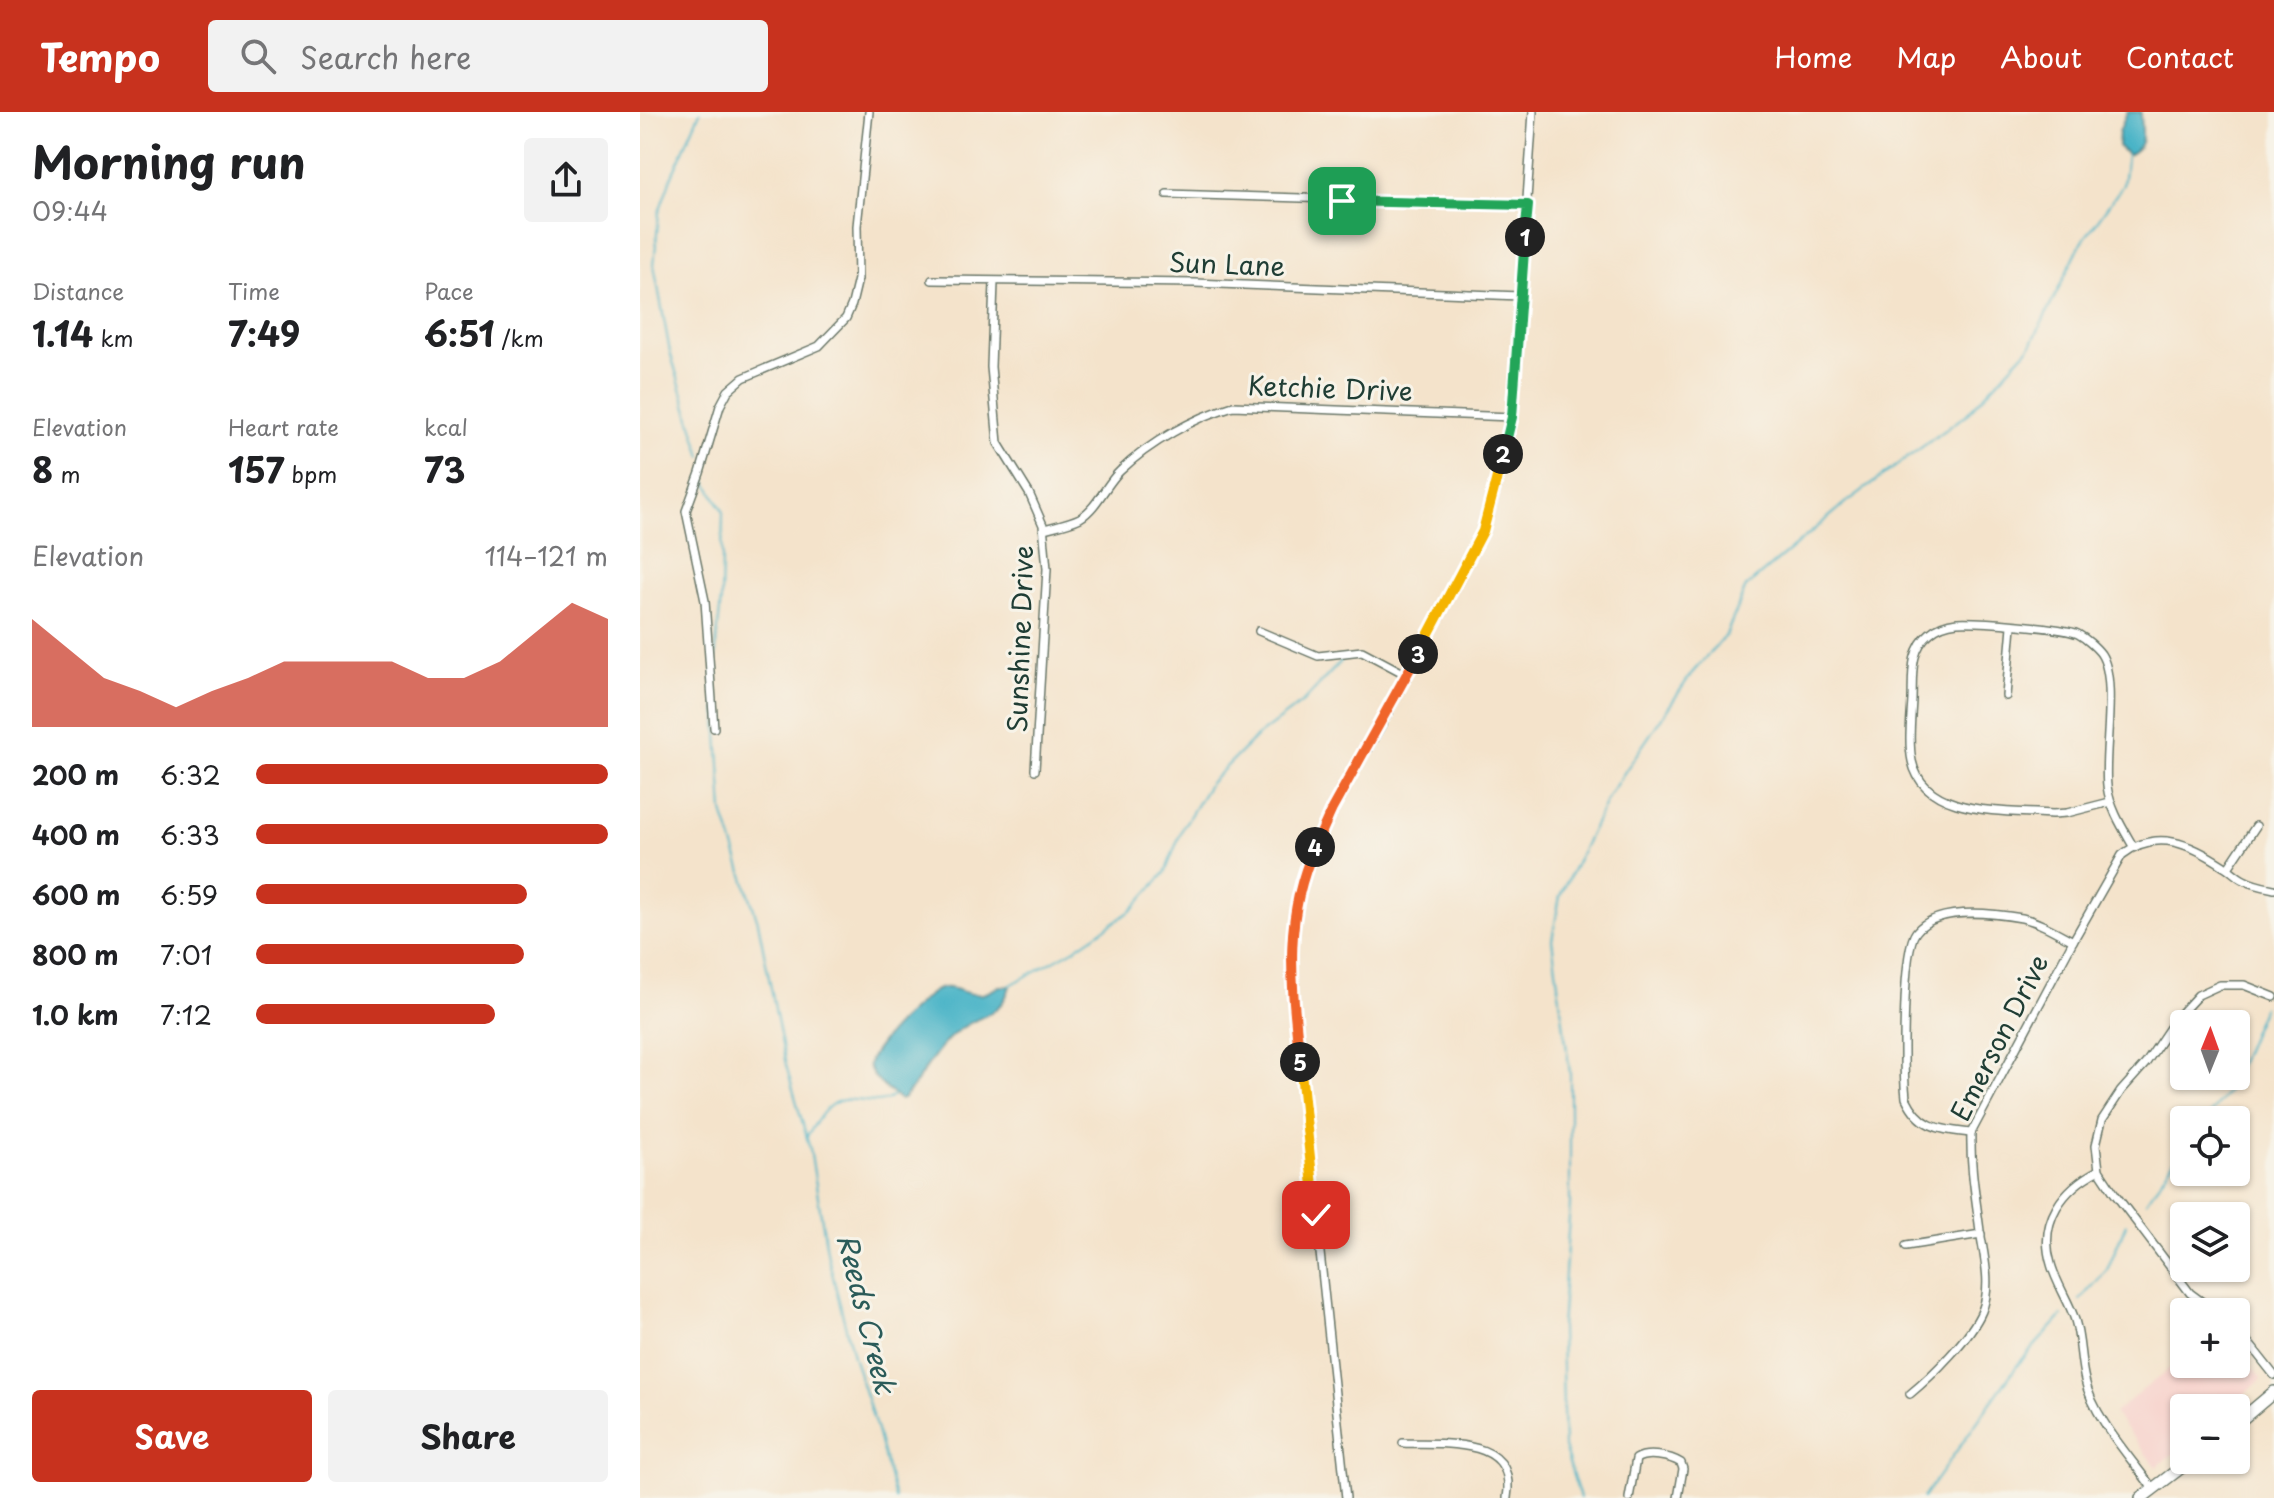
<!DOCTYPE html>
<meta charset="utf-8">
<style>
:root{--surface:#fff;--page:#f2f2f2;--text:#202124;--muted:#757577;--accent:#c8321e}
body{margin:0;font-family:"Playpen Sans",sans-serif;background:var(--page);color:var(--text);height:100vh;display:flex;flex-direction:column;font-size:30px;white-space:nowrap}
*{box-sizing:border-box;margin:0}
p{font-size:26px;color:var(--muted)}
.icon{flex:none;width:44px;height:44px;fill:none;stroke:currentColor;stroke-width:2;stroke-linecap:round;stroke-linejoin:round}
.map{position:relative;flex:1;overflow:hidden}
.sheet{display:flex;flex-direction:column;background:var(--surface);width:640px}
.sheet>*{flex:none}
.needle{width:52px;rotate:1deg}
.controls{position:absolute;left:1530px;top:898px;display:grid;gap:16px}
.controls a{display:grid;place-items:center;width:80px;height:80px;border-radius:8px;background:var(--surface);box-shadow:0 2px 6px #0004;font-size:40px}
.pin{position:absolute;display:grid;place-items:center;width:68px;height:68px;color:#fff;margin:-34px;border-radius:16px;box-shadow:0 4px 12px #0006}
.km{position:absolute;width:40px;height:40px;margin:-20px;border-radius:50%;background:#222;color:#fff;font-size:22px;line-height:40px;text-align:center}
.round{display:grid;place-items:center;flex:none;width:84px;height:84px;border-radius:8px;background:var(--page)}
.summary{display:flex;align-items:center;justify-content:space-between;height:136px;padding:0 32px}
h1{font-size:44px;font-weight:700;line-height:60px}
.metrics{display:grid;grid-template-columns:repeat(3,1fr);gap:12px;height:136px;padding:8px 32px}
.metrics div{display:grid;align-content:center}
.metrics b{font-size:34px;font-weight:700}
.metrics small{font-size:22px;font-weight:400}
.metrics p{font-size:22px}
.chart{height:224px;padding:16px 32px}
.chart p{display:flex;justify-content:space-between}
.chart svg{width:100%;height:144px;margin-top:8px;fill:var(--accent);opacity:.7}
.primary-button{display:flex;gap:16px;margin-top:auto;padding:16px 32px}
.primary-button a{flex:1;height:92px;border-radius:8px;background:var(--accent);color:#fff;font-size:32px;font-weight:700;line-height:92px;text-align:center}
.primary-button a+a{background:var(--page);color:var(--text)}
ul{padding:0 32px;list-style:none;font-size:26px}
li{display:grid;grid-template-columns:128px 96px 1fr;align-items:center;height:60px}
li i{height:20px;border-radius:10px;background:var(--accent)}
header{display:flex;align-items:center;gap:48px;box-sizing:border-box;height:112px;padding:0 40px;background:var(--accent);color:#fff}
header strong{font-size:38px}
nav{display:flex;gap:44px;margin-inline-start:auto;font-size:28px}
.search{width:560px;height:72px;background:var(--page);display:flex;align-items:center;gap:20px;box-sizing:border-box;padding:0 28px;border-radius:8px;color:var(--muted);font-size:30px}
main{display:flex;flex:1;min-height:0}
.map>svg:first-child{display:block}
</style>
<header>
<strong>Tempo</strong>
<div class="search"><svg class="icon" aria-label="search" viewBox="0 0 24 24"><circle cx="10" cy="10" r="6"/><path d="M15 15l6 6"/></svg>Search here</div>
<nav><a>Home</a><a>Map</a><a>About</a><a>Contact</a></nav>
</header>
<main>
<section class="sheet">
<div class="summary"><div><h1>Morning run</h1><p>09:44</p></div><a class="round"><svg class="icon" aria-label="share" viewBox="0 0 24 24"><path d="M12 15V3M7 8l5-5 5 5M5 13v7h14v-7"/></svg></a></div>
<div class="metrics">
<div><p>Distance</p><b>1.14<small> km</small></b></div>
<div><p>Time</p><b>7:49</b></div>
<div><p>Pace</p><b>6:51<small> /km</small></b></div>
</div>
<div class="metrics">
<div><p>Elevation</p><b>8<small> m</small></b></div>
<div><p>Heart rate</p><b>157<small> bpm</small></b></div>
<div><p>kcal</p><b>73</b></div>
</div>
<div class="chart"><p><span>Elevation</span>114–121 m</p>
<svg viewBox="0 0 160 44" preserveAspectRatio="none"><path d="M0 44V11L10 20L20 29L30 33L40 38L50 33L60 29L70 24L80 24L90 24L100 24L110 29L120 29L130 24L140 15L150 6L160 11V44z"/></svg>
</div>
<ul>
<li><b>200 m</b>6:32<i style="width:100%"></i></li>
<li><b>400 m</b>6:33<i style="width:100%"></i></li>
<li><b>600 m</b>6:59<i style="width:77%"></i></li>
<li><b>800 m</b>7:01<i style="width:76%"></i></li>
<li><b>1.0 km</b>7:12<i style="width:68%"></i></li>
</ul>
<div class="primary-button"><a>Save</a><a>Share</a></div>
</section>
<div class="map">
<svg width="1634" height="1386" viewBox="0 0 1634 1386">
<rect width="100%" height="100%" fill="#f7f3e8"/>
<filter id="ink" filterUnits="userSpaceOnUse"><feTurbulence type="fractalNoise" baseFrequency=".0125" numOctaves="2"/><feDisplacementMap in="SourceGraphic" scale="16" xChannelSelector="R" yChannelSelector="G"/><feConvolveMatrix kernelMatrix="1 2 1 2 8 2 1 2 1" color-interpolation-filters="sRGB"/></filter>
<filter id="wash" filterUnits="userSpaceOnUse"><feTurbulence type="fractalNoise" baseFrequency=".006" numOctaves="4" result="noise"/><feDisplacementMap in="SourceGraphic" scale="32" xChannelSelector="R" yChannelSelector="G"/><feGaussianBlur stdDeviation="1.8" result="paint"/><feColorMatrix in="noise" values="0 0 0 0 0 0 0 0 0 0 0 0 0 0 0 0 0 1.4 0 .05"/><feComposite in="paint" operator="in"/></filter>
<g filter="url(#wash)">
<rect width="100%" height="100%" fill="#f4e3cb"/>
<!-- built -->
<path fill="#f7d0ca" d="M1596 1237 1622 1267 1589 1296H1544V1334L1516 1355 1474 1301 1544 1245V1252H1596Z"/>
<!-- water -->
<g fill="#49b4c7" stroke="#34787e" stroke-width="2">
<path d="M1487 0H1501C1501 19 1508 34 1488 43L1478 34 1479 20Z"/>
<path d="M359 874H370C362 904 340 902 319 918 294 936 283 965 263 987L260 988C250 980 234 968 229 956 224 942 284 882 299 877 313 872 327 885 342 882 348 881 354 877 359 874Z"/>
</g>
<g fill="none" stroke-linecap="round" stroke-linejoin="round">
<!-- stream -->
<g stroke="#49b4c7" stroke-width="2">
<path d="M60 0 31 66 19 100 14 153 30 240 62 345"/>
<path d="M64 359 66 369 83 399 81 487 74 558 83 700 118 810 146 953 170 1037 188 1145 213 1244 236 1315 255 1386"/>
<path d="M369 874 435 837 492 798 525 761 543 715 570 671 616 625 664 589 705 545"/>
<path d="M1596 960 1623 895"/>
<path d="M1565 1008 1589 978 1595 964"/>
<path d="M167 1024C174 1014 181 1000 191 993 211 979 236 999 253 984"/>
<path d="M1506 1090 1544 1034"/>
<path d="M1440 1188 1467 1158 1486 1112"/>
<path d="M940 1386 924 1335 921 1216 930 1092V961L912 828 920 784 969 683 1052 561 1086 523 1106 475 1207 390 1327 302 1391 233 1440 133 1483 73 1487 42"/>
<path d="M1283 1386 1379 1251 1422 1204"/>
</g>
</g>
</g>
<g filter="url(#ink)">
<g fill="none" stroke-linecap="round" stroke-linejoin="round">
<defs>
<g id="minor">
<path d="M527 82 888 93"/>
<path d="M292 168 555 171 880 184"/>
<path d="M354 170 351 255 358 331 389 381 403 413 407 457 395 658"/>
<path d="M404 417C415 414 430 411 440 406 457 396 466 372 480 359 510 330 554 306 593 294L872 305"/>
<path d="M619 519 678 544 722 539 767 563"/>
<path d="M1366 584 1372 514"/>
<path d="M74 616 65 489 46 399 60 361 80 294 88 279 103 266 179 234 206 206 212 192 218 167 217 114 229 0"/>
<path d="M1470 690 1427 701 1413 702C1368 698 1284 706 1272 649 1268 630 1271 608 1272 588 1273 564 1269 538 1290 521 1298 514 1307 511 1317 510 1338 509 1421 515 1438 522 1445 526 1456 535 1461 542 1478 568 1463 640 1467 674 1470 696 1482 715 1493 734"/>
<path d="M1588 756 1616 714"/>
<path d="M1331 1021C1299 1017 1281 1017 1266 986 1263 958 1262 838 1276 820 1296 794 1353 801 1382 806 1400 810 1416 820 1433 829"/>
<path d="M1459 1058C1423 1076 1398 1109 1411 1152 1416 1171 1429 1189 1435 1208 1441 1228 1440 1248 1445 1268 1453 1305 1491 1346 1513 1377"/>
<path d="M1266 1134 1341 1122"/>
<path d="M1576 1200 1550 1181 1475 1082 1459 1058 1456 1033 1462 1008 1481 979 1506 951 1535 908 1558 883 1580 873H1604L1634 885"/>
<path d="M1596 1215 1634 1263"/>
<path d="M1270 1282C1292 1264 1331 1225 1342 1199 1352 1174 1344 1144 1340 1119 1336 1087 1330 1054 1331 1021L1433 829 1482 743C1517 716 1551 732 1584 754 1591 758 1597 765 1604 768 1613 773 1624 775 1634 777"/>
<path d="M763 1331C804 1333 878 1323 867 1386"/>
<path d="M706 1386 652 876 651 831 657 788 669 748 692 697 741 614 821 461 843 419 851 395 872 305 893 0"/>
<path d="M989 1386 996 1347C1007 1340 1030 1344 1041 1351L1043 1357 1038 1386"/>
</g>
<g id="primary">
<path d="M1596 1312 1634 1280"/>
<path d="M1501 1386 1551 1348"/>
</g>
</defs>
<!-- minor casing -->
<use href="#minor" stroke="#6a7769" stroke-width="10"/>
<!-- primary casing -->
<use href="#primary" stroke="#6a7769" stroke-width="14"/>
<!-- minor -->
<use href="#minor" stroke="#fff" stroke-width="7"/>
<!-- primary -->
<use href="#primary" stroke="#fff" stroke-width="11"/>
</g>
</g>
<g fill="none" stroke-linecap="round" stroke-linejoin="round" filter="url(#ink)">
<defs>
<path id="split-1" d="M702 89 888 93 885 125"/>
<path id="split-2" d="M863 342 872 305 885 125"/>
<path id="split-3" d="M778 542 843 419 863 342"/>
<path id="split-4" d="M675 735 692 697 778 542"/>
<path id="split-5" d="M660 950C652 874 642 808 675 735"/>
<path id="split-6" d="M660 950 676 1103"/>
</defs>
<!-- split-1 casing -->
<use href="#split-1" stroke="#fff" stroke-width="16"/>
<!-- split-2 casing -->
<use href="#split-2" stroke="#fff" stroke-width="16"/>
<!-- split-3 casing -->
<use href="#split-3" stroke="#fff" stroke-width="16"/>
<!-- split-4 casing -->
<use href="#split-4" stroke="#fff" stroke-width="16"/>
<!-- split-5 casing -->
<use href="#split-5" stroke="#fff" stroke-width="16"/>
<!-- split-6 casing -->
<use href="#split-6" stroke="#fff" stroke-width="16"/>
<!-- split-1 -->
<use href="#split-1" stroke="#22a559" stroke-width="10"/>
<!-- split-2 -->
<use href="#split-2" stroke="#22a559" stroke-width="10"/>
<!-- split-3 -->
<use href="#split-3" stroke="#f5b400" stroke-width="10"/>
<!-- split-4 -->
<use href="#split-4" stroke="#f0652b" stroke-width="10"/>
<!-- split-5 -->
<use href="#split-5" stroke="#f0652b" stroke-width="10"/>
<!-- split-6 -->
<use href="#split-6" stroke="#f5b400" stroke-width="10"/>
</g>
<g text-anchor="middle" stroke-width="6" stroke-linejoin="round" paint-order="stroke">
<!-- street labels -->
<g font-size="26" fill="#1f3d34" stroke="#f7f3e8">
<text transform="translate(587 153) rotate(2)" y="9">Sun Lane</text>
<text transform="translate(690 277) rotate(2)" y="9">Ketchie Drive</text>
<text transform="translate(381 527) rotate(-88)" y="9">Sunshine Drive</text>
<text transform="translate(1360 926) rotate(-63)" y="9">Emerson Drive</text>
</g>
<!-- water labels -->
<g font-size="28" font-style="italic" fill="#2a5b59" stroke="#f7f3e8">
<text transform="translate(226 1202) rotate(76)" y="10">Reeds Creek</text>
</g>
</g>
</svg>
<div class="controls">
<a><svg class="needle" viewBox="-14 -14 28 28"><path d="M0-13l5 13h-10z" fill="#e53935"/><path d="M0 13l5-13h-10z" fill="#757577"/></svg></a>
<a><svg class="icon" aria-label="locate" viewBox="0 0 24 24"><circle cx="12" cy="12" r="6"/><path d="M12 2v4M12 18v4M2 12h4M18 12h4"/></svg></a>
<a><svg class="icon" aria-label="layers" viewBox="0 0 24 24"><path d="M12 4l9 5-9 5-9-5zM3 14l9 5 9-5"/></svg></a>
<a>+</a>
<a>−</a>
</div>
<div class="pin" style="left:702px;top:89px;background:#1e9e55"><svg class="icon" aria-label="arrive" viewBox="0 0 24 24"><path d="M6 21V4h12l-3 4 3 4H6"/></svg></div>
<div class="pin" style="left:676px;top:1103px;background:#d93025"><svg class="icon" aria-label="check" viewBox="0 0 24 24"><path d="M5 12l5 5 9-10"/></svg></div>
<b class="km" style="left:885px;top:125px">1</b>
<b class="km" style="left:863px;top:342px">2</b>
<b class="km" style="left:778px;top:542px">3</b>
<b class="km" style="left:675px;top:735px">4</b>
<b class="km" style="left:660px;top:950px">5</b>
</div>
</main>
